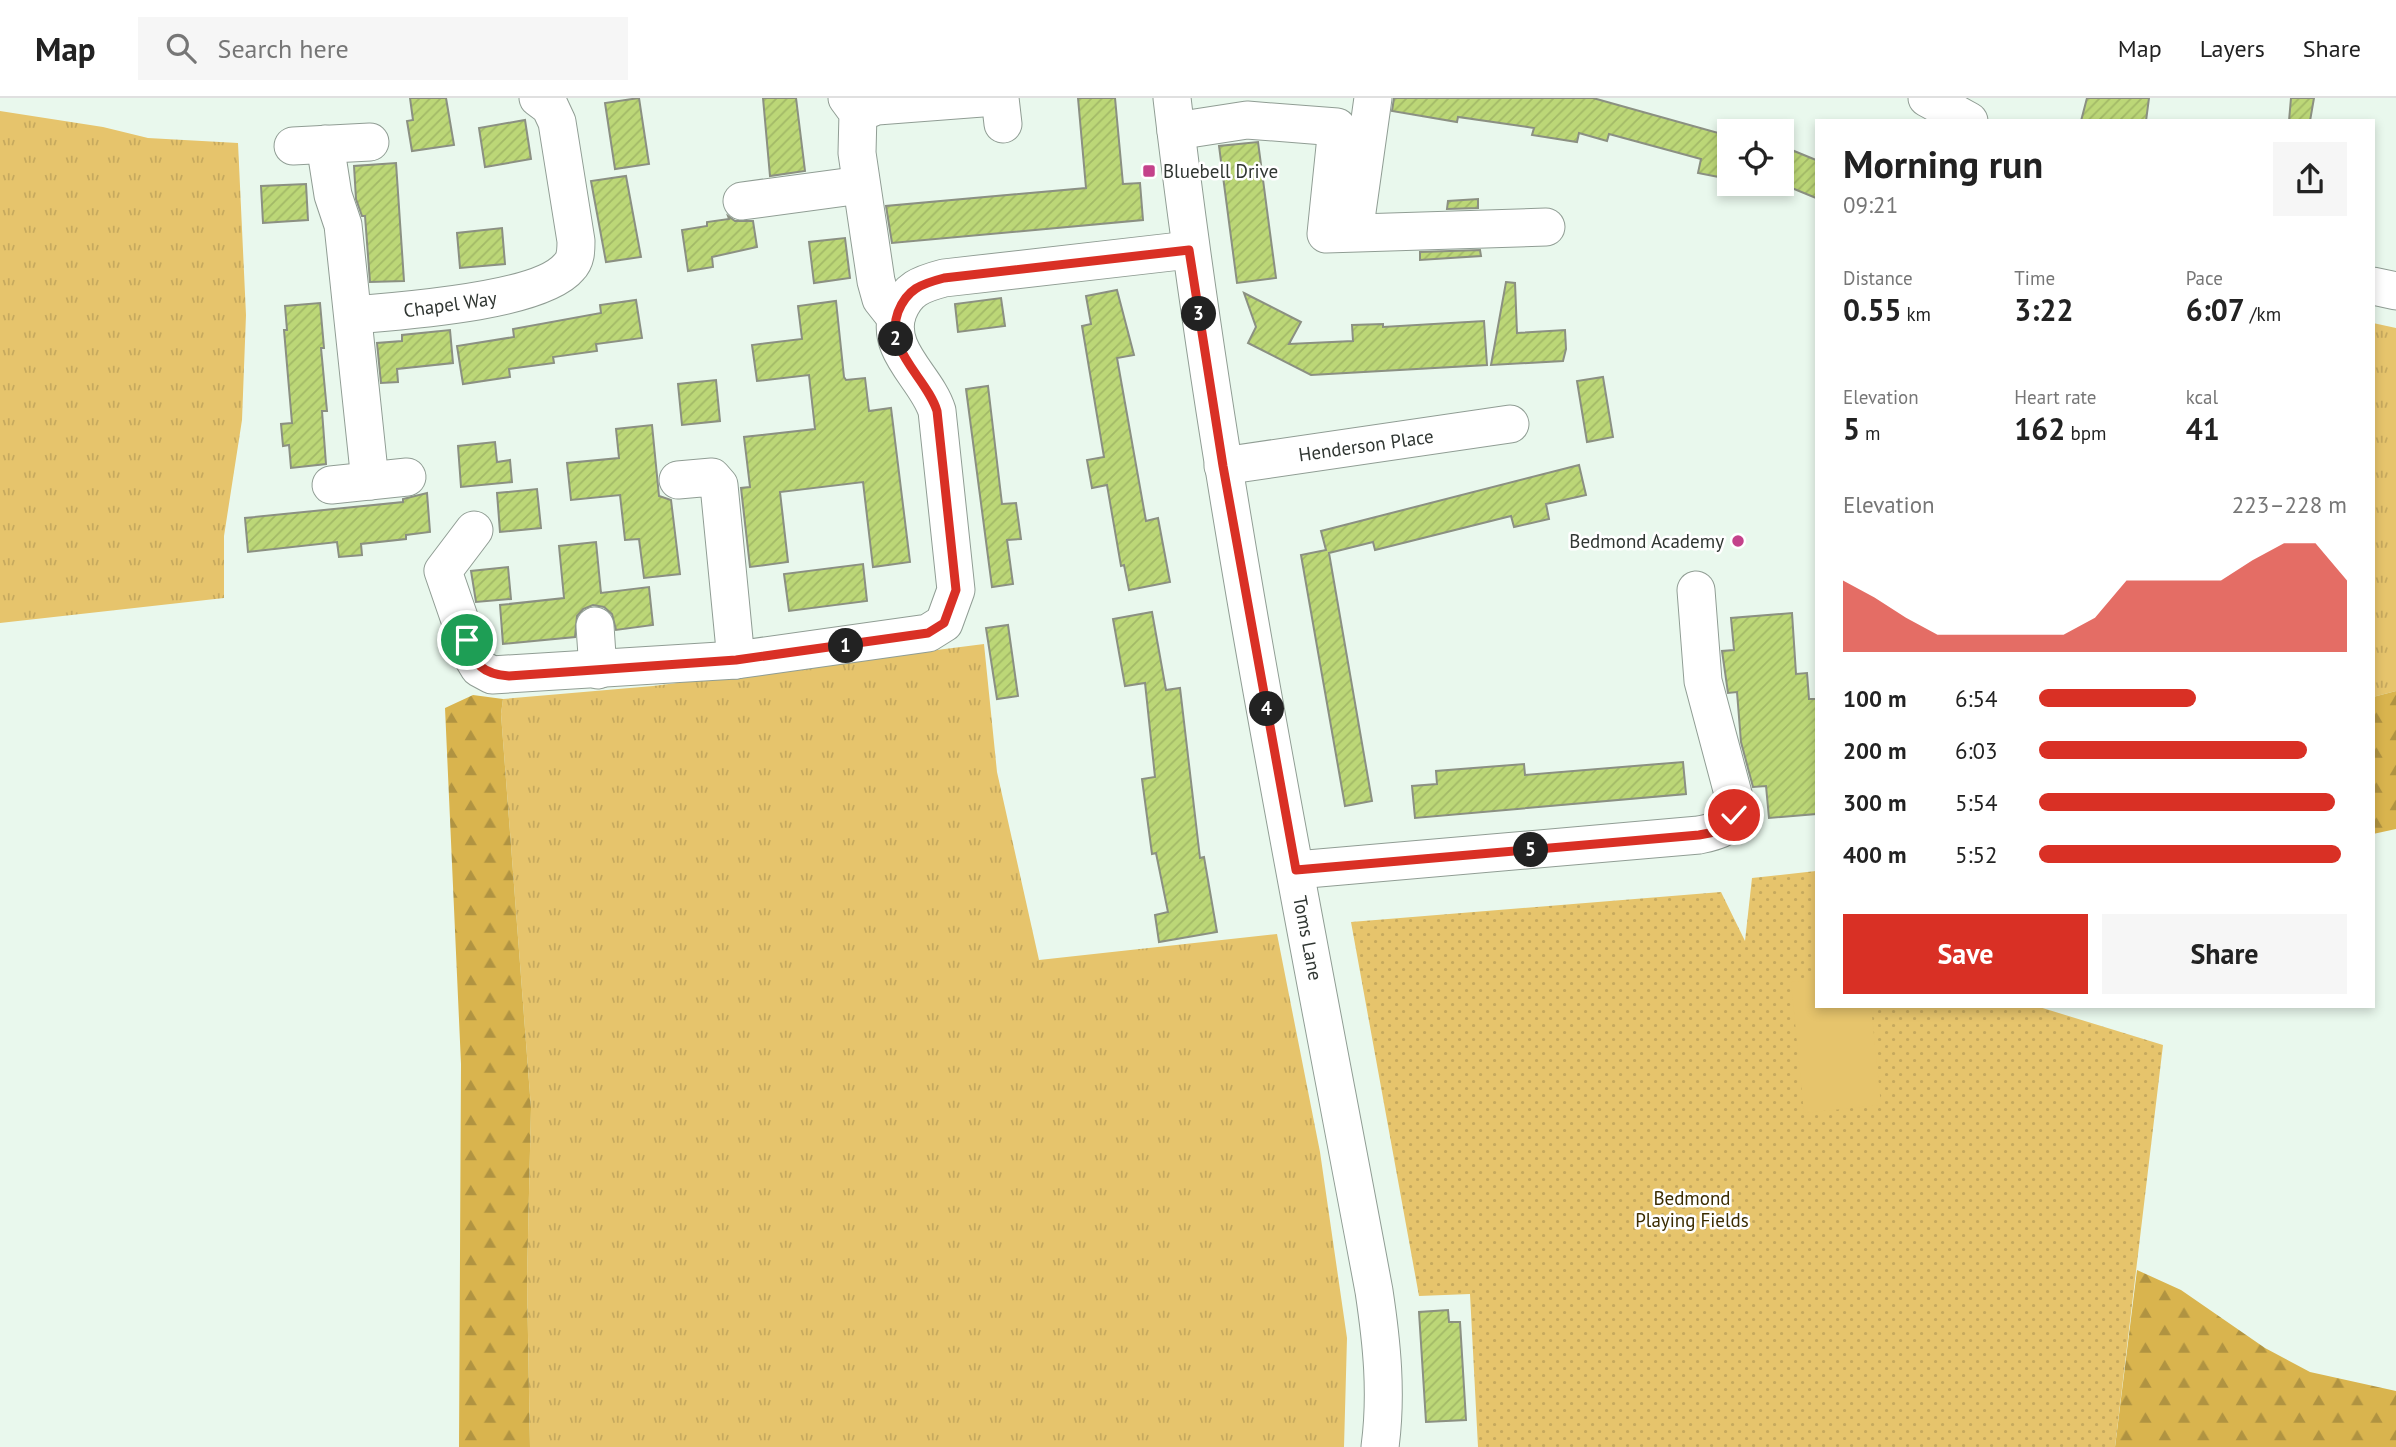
<!DOCTYPE html>
<meta charset="utf-8">
<style>
:root{--surface:#fff;--page:#f6f6f6;--text:#222;--muted:#767676;--line:#e0e0e0;--accent:#d93025}
body{margin:0;font-family:"PT Sans",sans-serif;background:var(--page);color:var(--text);height:100vh;display:flex;flex-direction:column;font-size:26px;white-space:nowrap}
*{box-sizing:border-box;margin:0}
p{font-size:23px;color:var(--muted)}
.icon{flex:none;width:38px;height:38px;fill:none;stroke:currentColor;stroke-width:2;stroke-linecap:round;stroke-linejoin:round}
.map{position:relative;flex:1;overflow:hidden}
.side{position:absolute;left:1815px;top:21px;width:560px;height:889px;display:flex;flex-direction:column;background:var(--surface);border-radius:0px;box-shadow:0 4px 10px #0003}
.side>*{flex:none}
.fabs{position:absolute;left:1717px;top:21px;display:grid;gap:14px}
.fabs a{display:grid;place-items:center;width:77px;height:77px;border-radius:0px;background:var(--surface);box-shadow:0 4px 10px #0003;font-size:35px}
.pin{position:absolute;display:grid;place-items:center;width:60px;height:60px;color:#fff;margin:-30px;border:4px solid #fff;border-radius:50%;box-shadow:0 2px 7px #0007}
.km{position:absolute;width:35px;height:35px;margin:-18px;border-radius:50%;background:#222;color:#fff;font-size:19px;line-height:35px;text-align:center}
.round{display:grid;place-items:center;flex:none;width:74px;height:74px;border-radius:0px;background:var(--page)}
.summary{display:flex;align-items:center;justify-content:space-between;height:119px;padding:0 28px}
h1{font-size:38px;font-weight:700;line-height:52px}
.stats{display:grid;grid-template-columns:repeat(3,1fr);gap:10px;height:119px;padding:7px 28px}
.stats div{display:grid;align-content:center}
.stats b{font-size:30px;font-weight:700}
.stats small{font-size:19px;font-weight:400}
.stats p{font-size:19px}
.chart{height:196px;padding:14px 28px}
.chart p{display:flex;justify-content:space-between}
.chart svg{width:100%;height:126px;margin-top:7px;fill:var(--accent);opacity:.7}
.button{display:flex;gap:14px;margin-top:auto;padding:14px 28px}
.button a{flex:1;height:80px;border-radius:0px;background:var(--accent);color:#fff;font-size:28px;font-weight:700;line-height:80px;text-align:center}
.button a+a{background:var(--page);color:var(--text)}
ul{padding:0 28px;list-style:none;font-size:23px}
li{display:grid;grid-template-columns:112px 84px 1fr;align-items:center;height:52px}
li i{height:18px;border-radius:9px;background:var(--accent)}
header{display:flex;align-items:center;gap:42px;box-sizing:border-box;height:98px;padding:0 35px;background:var(--surface);border-bottom:2px solid var(--line)}
header strong{font-size:33px}
nav{display:flex;gap:38px;margin-inline-start:auto;font-size:24px}
.search{width:490px;height:63px;background:var(--page);display:flex;align-items:center;gap:18px;box-sizing:border-box;padding:0 24px;border-radius:0px;color:var(--muted);font-size:26px}
.map>svg:first-child{display:block}
</style>
<header>
<strong>Map</strong>
<div class="search"><svg class="icon" aria-label="search" viewBox="0 0 24 24"><circle cx="10" cy="10" r="6"/><path d="M15 15l6 6"/></svg>Search here</div>
<nav><a>Map</a><a>Layers</a><a>Share</a></nav>
</header>
<div class="map">
<svg width="2396" height="1349" viewBox="0 0 2396 1349">
<defs>
<pattern id="grass-tufts" width="24" height="20" patternUnits="userSpaceOnUse" patternTransform="scale(1.75)"><rect width="24" height="20" fill="#e6c46c"/><path d="M3 7l-1-3M5 7V3M7 7l1-3M15 17l-1-3M17 17v-4M19 17l1-3" fill="none" stroke="#c6a95e"/></pattern>
<pattern id="forest-firs" width="22" height="20" patternUnits="userSpaceOnUse" patternTransform="scale(1.75)"><rect width="22" height="20" fill="#d9b44e"/><path d="M5 1l3.5 6h-7zM16 11l3.5 6h-7z" fill="#b09341"/></pattern>
<pattern id="park-dots" width="8" height="8" patternUnits="userSpaceOnUse" patternTransform="scale(1.75)"><rect width="8" height="8" fill="#e6c46c"/><path d="M2 2h.1M6 6h.1" fill="none" stroke="#c6a95e" stroke-width="1.8" stroke-linecap="round"/></pattern>
<pattern id="building-hatch" width="6" height="6" patternUnits="userSpaceOnUse" patternTransform="scale(1.75)"><rect width="6" height="6" fill="#bcd777"/><path d="M-1 1l2-2M0 6l6-6M5 7l2-2" fill="none" stroke="#a2b967"/></pattern>
</defs>
<rect width="100%" height="100%" fill="#e9f8ed"/>
<!-- grass -->
<g fill="url(#grass-tufts)">
<path d="M0 13 103 29 148 40 238 45 246 217 242 322 224 438V500L0 525Z"/>
<path d="M2373 225 2396 230V593L2373 599Z"/>
<path d="M984 546 997 674 1039 862 1277 836 1320 1054 1347 1240 1344 1349H530L527 1181 531 1010 501 616 503 601 653 588Z"/>
</g>
<!-- forest -->
<g fill="url(#forest-firs)">
<path d="M2396 593V731L2373 736V599Z"/>
<path d="M473 597 503 601 501 616 531 1010 527 1181 530 1349H459L461 966 445 610Z"/>
<path d="M2137 1172 2181 1192 2265 1250 2310 1274 2396 1293V1349H2115Z"/>
</g>
<!-- park -->
<path fill="url(#park-dots)" d="M1816 773V908H2036L2163 947 2115 1349H1478L1470 1196 1419 1198 1351 824 1721 794 1745 843 1752 780Z"/>
<!-- pitch -->
<path fill="#e6c46c" d="M1816 881V908H1871L1881 1007 1804 1015 1791 884Z"/>
<!-- building -->
<g fill="url(#building-hatch)" stroke="#8b9082" stroke-width="2">
<path d="M410 0H446L454 47 412 53 407 23 413 22Z"/>
<path d="M639 0 649 66 615 71 605 5Z"/>
<path d="M763 0H796L805 73 770 78Z"/>
<path d="M1078 0H1115L1123 86 1140 85 1143 122 892 145 886 108 1086 90Z"/>
<path d="M1394 0H1593L1729 38V81L1698 75 1701 61 1609 36 1607 43 1579 35 1577 44 1532 37 1534 30 1458 19 1457 24 1392 13Z"/>
<path d="M2087 0H2149L2146 23H2081Z"/>
<path d="M2291 0H2314L2310 23H2289Z"/>
<path d="M525 22 531 61 485 69 479 30Z"/>
<path d="M1258 44 1276 180 1237 185 1219 48Z"/>
<path d="M1782 48 1816 62V100L1782 86Z"/>
<path d="M396 65 404 183 370 184 365 118H362L356 101 354 68Z"/>
<path d="M626 78 641 159 606 164 591 83Z"/>
<path d="M306 86 308 122 263 125 261 88Z"/>
<path d="M1478 101V110L1447 111 1448 103Z"/>
<path d="M728 118 735 123H753L757 149 712 159 713 169 688 173 682 132 707 128V124L729 121Z"/>
<path d="M502 130 505 166 460 170 457 135Z"/>
<path d="M845 140 850 180 814 185 809 144Z"/>
<path d="M1480 152 1481 158 1420 162V154Z"/>
<path d="M1506 184 1515 185 1517 235 1565 232 1566 251 1563 263 1491 267Z"/>
<path d="M1117 192 1134 257 1117 260 1146 423 1158 420 1170 484 1129 492 1124 467 1121 468 1107 387 1092 390 1087 362 1104 359 1082 228 1091 226 1086 198Z"/>
<path d="M1244 195 1301 224 1289 246 1353 243 1352 227 1383 226V229L1484 223 1487 267 1311 277 1248 245 1256 229Z"/>
<path d="M1001 200 1005 228 958 234 955 206Z"/>
<path d="M636 202 642 240 596 246 597 253 553 259 554 265 509 271 510 279 463 286 457 248 514 239 513 231 601 215 600 207Z"/>
<path d="M836 203 844 279 846 282 865 280 869 313 891 310 910 464 873 469 863 384 780 394 788 464 750 469 741 390 750 389 744 339 815 331 809 277 757 283 752 247 802 241 798 208Z"/>
<path d="M320 205 324 250H321L327 313H322L326 366 291 370 289 347 283 348 281 326 292 325 284 232H287L285 208Z"/>
<path d="M450 232 453 265 397 271 398 284 381 285 377 245 402 243V237Z"/>
<path d="M1603 279 1613 339 1587 344 1577 283Z"/>
<path d="M716 282 720 323 682 327 678 286Z"/>
<path d="M988 288 1002 406 1016 405 1021 441 1007 442 1013 486 992 489 966 291Z"/>
<path d="M652 327 659 398 671 402 680 476 644 480 639 441 625 442 620 397 571 402 567 365 619 360 616 331Z"/>
<path d="M495 344 497 364 510 362 512 384 461 389 458 348Z"/>
<path d="M1579 367 1586 397 1546 406 1549 421 1514 429 1511 418 1375 452 1373 444 1329 455 1372 703 1345 708 1301 457 1326 452 1321 433Z"/>
<path d="M537 391 541 430 500 434 497 395Z"/>
<path d="M427 395 430 434 406 437V441L361 446 362 457 339 459 337 444 248 454 245 420 403 404V401Z"/>
<path d="M596 444 601 495 649 489 653 527 616 532 612 516 604 509 593 507 583 511 577 518 575 539 503 546 500 507 564 500 559 448Z"/>
<path d="M863 466 867 503 789 513 784 476Z"/>
<path d="M508 469 511 501 476 504 471 473Z"/>
<path d="M1152 514 1166 592 1180 590 1200 760 1204 759 1217 834 1159 844 1155 817 1168 814 1156 755 1152 756 1142 681 1155 679 1145 585 1125 588 1113 521Z"/>
<path d="M1792 515 1796 576 1807 575 1809 601H1816V716L1769 720 1766 688 1753 689 1741 644 1737 594 1728 595 1722 553 1734 552 1731 520Z"/>
<path d="M1008 527 1018 598 997 601 986 530Z"/>
<path d="M1683 664 1686 696 1415 720 1412 688 1437 686 1436 673 1524 666 1525 677Z"/>
<path d="M1448 1212 1449 1224H1460L1466 1322 1426 1324 1419 1214Z"/>
</g>
<g fill="none" stroke-linecap="round" stroke-linejoin="round">
<defs>
<g id="minor">
<path d="M847 0 858 15 857 55 876 183 881 201 896 220"/>
<path d="M1000 0 1003 26"/>
<path d="M1172 0C1219 401 1300 797 1374 1193 1382 1246 1387 1296 1380 1349"/>
<path d="M1927 0 1969 23"/>
<path d="M858 15 877 8 982 0"/>
<path d="M1176 33 1247 22 1337 29 1326 136 1546 129"/>
<path d="M325 46 333 97 343 127 370 383"/>
<path d="M293 48 370 44"/>
<path d="M742 103 861 87"/>
<path d="M1356 121 1373 0"/>
<path d="M2373 188 2396 193"/>
<path d="M354 217C400 213 540 204 569 169 576 162 576 153 576 143L557 24 550 9 538 0"/>
<path d="M1223 368 1510 326"/>
<path d="M678 382 712 379 719 387 736 562"/>
<path d="M331 387 407 379"/>
<path d="M474 432 443 473 473 560 479 570 492 577 736 562 928 535 944 525 956 492 937 313C927 280 884 252 898 214 907 191 921 186 944 180L1189 152"/>
<path d="M595 528 598 572"/>
<path d="M1296 772 1699 737C1719 733 1732 730 1736 707L1703 583 1696 492"/>
</g>
</defs>
<!-- minor casing -->
<use href="#minor" stroke="#909d94" stroke-width="39"/>
<!-- minor -->
<use href="#minor" stroke="#fff" stroke-width="37"/>
</g>
<g fill="none" stroke-linecap="round" stroke-linejoin="round">
<defs>
<path id="route" d="M467 542C475 567 482 576 509 578L736 562 928 535 944 525 956 492 937 313C927 280 884 252 898 214 907 191 921 186 944 180L1189 152 1223 368 1296 772 1699 737 1720 733 1734 717"/>
</defs>
<!-- route casing -->
<use href="#route" stroke="#fff" stroke-width="14"/>
<!-- route -->
<use href="#route" stroke="#d93025" stroke-width="9"/>
</g>
<!-- markers -->
<g fill="#c4428b" stroke="#fff" stroke-width="2.5">
<rect x="1142" y="66" width="14" height="14" rx="3.5"/>
<circle cx="1738" cy="443" r="7"/>
</g>
<g text-anchor="middle" stroke-width="5" stroke-linejoin="round" paint-order="stroke">
<!-- poi labels -->
<g font-size="19" fill="#303632" stroke="#fff" text-anchor="start">
<text x="1163" y="80">Bluebell Drive</text>
<text x="1724" y="450" text-anchor="end">Bedmond Academy</text>
</g>
<!-- street labels -->
<g font-size="19" fill="#303632" stroke="#fff">
<text transform="translate(450 206) rotate(-8)" y="7">Chapel Way</text>
<text transform="translate(1366 347) rotate(-8)" y="7">Henderson Place</text>
<text transform="translate(1308 840) rotate(79)" y="7">Toms Lane</text>
</g>
<!-- park labels -->
<g font-size="19" fill="#3b2c00" stroke="#fff">
<text x="1692" y="1107">Bedmond<tspan x="1692" dy="22">Playing Fields</tspan></text>
</g>
</g>
</svg>
<div class="fabs">
<a><svg class="icon" aria-label="locate" viewBox="0 0 24 24"><circle cx="12" cy="12" r="6"/><path d="M12 2v4M12 18v4M2 12h4M18 12h4"/></svg></a>
</div>
<div class="pin" style="left:467px;top:542px;background:#1e9e55"><svg class="icon" aria-label="arrive" viewBox="0 0 24 24"><path d="M6 21V4h12l-3 4 3 4H6"/></svg></div>
<div class="pin" style="left:1734px;top:717px;background:#d93025"><svg class="icon" aria-label="check" viewBox="0 0 24 24"><path d="M5 12l5 5 9-10"/></svg></div>
<b class="km" style="left:846px;top:548px">1</b>
<b class="km" style="left:896px;top:241px">2</b>
<b class="km" style="left:1199px;top:216px">3</b>
<b class="km" style="left:1267px;top:611px">4</b>
<b class="km" style="left:1531px;top:752px">5</b>
<section class="side">
<div class="summary"><div><h1>Morning run</h1><p>09:21</p></div><a class="round"><svg class="icon" aria-label="share" viewBox="0 0 24 24"><path d="M12 15V3M7 8l5-5 5 5M5 13v7h14v-7"/></svg></a></div>
<div class="stats">
<div><p>Distance</p><b>0.55<small> km</small></b></div>
<div><p>Time</p><b>3:22</b></div>
<div><p>Pace</p><b>6:07<small> /km</small></b></div>
</div>
<div class="stats">
<div><p>Elevation</p><b>5<small> m</small></b></div>
<div><p>Heart rate</p><b>162<small> bpm</small></b></div>
<div><p>kcal</p><b>41</b></div>
</div>
<div class="chart"><p><span>Elevation</span>223–228 m</p>
<svg viewBox="0 0 160 44" preserveAspectRatio="none"><path d="M0 44V19L10 25L20 32L30 38L40 38L50 38L60 38L70 38L80 32L90 19L100 19L110 19L120 19L130 12L140 6L150 6L160 19V44z"/></svg>
</div>
<ul>
<li><b>100 m</b>6:54<i style="width:51%"></i></li>
<li><b>200 m</b>6:03<i style="width:87%"></i></li>
<li><b>300 m</b>5:54<i style="width:96%"></i></li>
<li><b>400 m</b>5:52<i style="width:98%"></i></li>
</ul>
<div class="button"><a>Save</a><a>Share</a></div>
</section>
</div>
